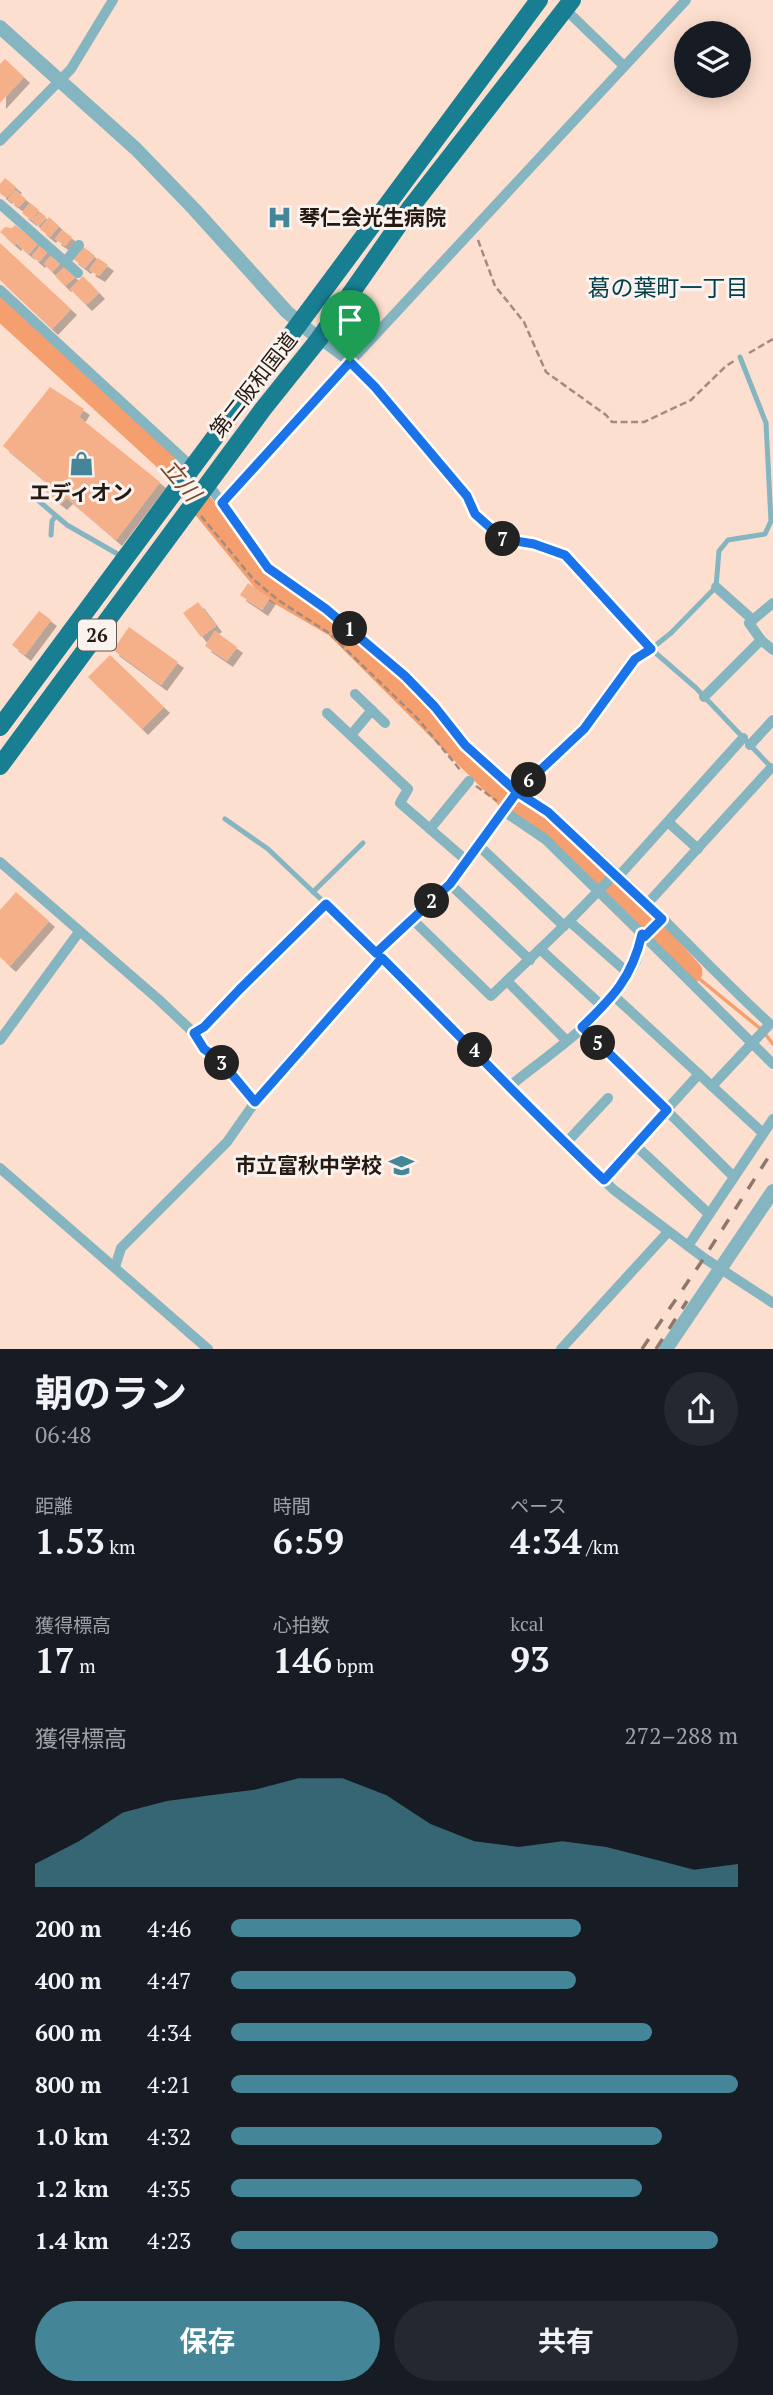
<!DOCTYPE html>
<html lang="ja">
<meta charset="utf-8">
<style>
:root{--surface:#171b24;--page:#242831;--text:#f1f3f6;--muted:#9ea1a6;--accent:#448697}
body{margin:0;font-family:"PT Serif","Noto Sans JP",serif;background:var(--page);color:var(--text);height:100vh;display:flex;flex-direction:column;font-size:26px;white-space:nowrap}
*{box-sizing:border-box;margin:0}
p{font-size:23px;color:var(--muted)}
.icon{flex:none;width:38px;height:38px;fill:none;stroke:currentColor;stroke-width:2;stroke-linecap:round;stroke-linejoin:round}
.map{position:relative;height:1349px;overflow:hidden}
.drawer{display:flex;flex-direction:column;background:var(--surface);flex:1}
.drawer>*{flex:none}
.controls{position:absolute;left:674px;top:21px;display:grid;gap:14px}
.controls a{display:grid;place-items:center;width:77px;height:77px;border-radius:50%;background:var(--surface);box-shadow:0 4px 18px #0003;font-size:35px}
.pin{position:absolute;display:grid;place-items:center;width:60px;height:60px;color:#fff;margin:-72px -30px;border-radius:50% 50% 50% 0;rotate:-45deg;box-shadow:0 0 7px #0007}
.pin .icon{rotate:45deg}
.km{position:absolute;width:35px;height:35px;margin:-18px;border-radius:50%;background:#222;color:#fff;font-size:19px;line-height:35px;text-align:center}
.round{display:grid;place-items:center;flex:none;width:74px;height:74px;border-radius:37px;background:var(--page)}
.headline{display:flex;align-items:center;justify-content:space-between;height:119px;padding:0 35px}
h1{font-size:38px;font-weight:700;line-height:52px}
.metrics{display:grid;grid-template-columns:repeat(3,1fr);gap:10px;height:119px;padding:7px 35px}
.metrics div{display:grid;align-content:center}
.metrics b{font-size:35px;font-weight:700}
.metrics small{font-size:19px;font-weight:400}
.metrics p{font-size:19px}
.chart{height:196px;padding:14px 35px}
.chart p{display:flex;justify-content:space-between}
.chart svg{width:100%;height:126px;margin-top:7px;fill:var(--accent);opacity:.7}
.cta{display:flex;gap:14px;margin-top:auto;padding:14px 35px}
.cta a{flex:1;height:80px;border-radius:42px;background:var(--accent);color:#fff;font-size:28px;font-weight:700;line-height:80px;text-align:center}
.cta a+a{background:var(--page);color:var(--text)}
ul{padding:0 35px;list-style:none;font-size:23px}
li{display:grid;grid-template-columns:112px 84px 1fr;align-items:center;height:52px}
li i{height:18px;border-radius:9px;background:var(--accent)}
.map>svg:first-child{display:block}
</style>
<div class="map">
<svg width="773" height="1349" viewBox="0 0 773 1349">
<defs>
<filter id="shadow"><feDropShadow dx="6" dy="6" stdDeviation="0" flood-color="#0004"/></filter>
</defs>
<rect width="100%" height="100%" fill="#fddfcf"/>
<g fill="none" stroke-linecap="round" stroke-linejoin="round">
<!-- stream -->
<path stroke="#f49f6d" stroke-width="3.5" d="M691 972 762 1030 773 1044"/>
<!-- river -->
<path stroke="#f49f6d" stroke-width="23" d="M0 308 163 457 269 587 336 626 509 799C576 844 637 912 691 972"/>
</g>
<!-- building -->
<g fill="#f5b089" filter="url(#shadow)">
<path d="M5 59 24 77 0 103V64Z"/>
<path d="M5 178 16 187 6 198 0 193V184Z"/>
<path d="M15 190 26 199 19 207 8 199Z"/>
<path d="M30 203 39 210 31 220 22 213Z"/>
<path d="M40 212 46 217 39 226 32 220Z"/>
<path d="M49 217 59 226 50 237 40 229Z"/>
<path d="M15 225 38 243 29 254 17 244 21 237 15 245 0 232 5 227 12 228Z"/>
<path d="M62 230 72 237 65 246 55 239Z"/>
<path d="M0 243 71 309 52 329 0 280Z"/>
<path d="M41 245 48 251 39 262 32 256Z"/>
<path d="M81 245 95 256 85 268 72 258Z"/>
<path d="M52 255 61 262 52 272 44 264Z"/>
<path d="M98 258 108 265 99 276 89 270Z"/>
<path d="M65 267 75 277 65 286 55 276Z"/>
<path d="M83 276 99 293 86 305 70 289Z"/>
<path d="M50 387 84 409 79 417 160 482 116 540 67 498 61 504 45 491 50 485 3 446Z"/>
<path d="M248 583 270 598 262 610 240 595Z"/>
<path d="M198 602 216 626 201 637 183 613Z"/>
<path d="M39 611 51 620 25 655 12 645Z"/>
<path d="M129 627 178 662 161 685 113 650Z"/>
<path d="M215 631 237 647 227 661 205 646Z"/>
<path d="M110 655 164 707 142 729 88 677Z"/>
<path d="M16 892 49 921 10 966 0 957V910Z"/>
</g>
<g fill="none" stroke-linecap="round" stroke-linejoin="round">
<!-- path -->
<g stroke="#a28b7f" stroke-width="2.5" stroke-dasharray="7 3.5" stroke-linecap="butt">
<path d="M478 240 495 286 524 322 546 372 606 415 612 422H644L691 400 726 366 734 361"/>
<path d="M749 353 773 339"/>
<path d="M228 511 268 568 326 609 405 676 435 707 465 745 509 786"/>
<path d="M201 516 254 580 278 600 329 633 418 719 462 772"/>
<path d="M476 786 497 801"/>
<path d="M261 1094 376 966"/>
</g>
<!-- service -->
<g stroke="#84b5c1" stroke-width="5">
<path d="M350 362 375 387 467 496 475 515 503 539 534 544 565 555 651 649 696 688 771 767"/>
<path d="M34 497 67 525 121 556"/>
<path d="M51 535 52 521 56 516"/>
<path d="M651 649 671 633 716 587 719 551 728 540 765 534 771 521 766 423 740 357"/>
<path d="M225 819 268 849 326 904"/>
<path d="M313 892 363 843"/>
</g>
<!-- minor -->
<g stroke="#84b5c1" stroke-width="10">
<path d="M565 9 624 66"/>
<path d="M0 141 71 69 113 0"/>
<path d="M0 204 78 273"/>
<path d="M65 262 79 245"/>
<path d="M0 290 192 467"/>
<path d="M319 339 350 362 686 0"/>
<path d="M208 484 222 503 350 362"/>
<path d="M716 587 753 620"/>
<path d="M761 640 749 623 773 603"/>
<path d="M355 694 385 723"/>
<path d="M704 697 761 640 773 650"/>
<path d="M327 713 408 789 400 803 467 861"/>
<path d="M351 735 372 710"/>
<path d="M750 745 773 720"/>
<path d="M517 792C611 855 686 948 770 1024L712 1086"/>
<path d="M502 810 545 839 642 934C640 943 639 953 636 961 612 1014 554 1050 510 1086"/>
<path d="M668 822 698 849"/>
<path d="M430 829 469 781"/>
<path d="M478 845 564 926"/>
<path d="M0 862 158 999 194 1033 204 1027 239 990 326 904 510 1086 550 1129 614 1190 704 1258 773 1303"/>
<path d="M615 874 569 921 628 973"/>
<path d="M618 877 743 738"/>
<path d="M450 884 530 960"/>
<path d="M647 904 771 768"/>
<path d="M413 920 491 996 540 949"/>
<path d="M569 921 540 949 603 1007"/>
<path d="M642 934 773 1064"/>
<path d="M644 937 662 919"/>
<path d="M376 953 450 884 521 787 584 729 634 659 651 649"/>
<path d="M507 981 566 1040"/>
<path d="M614 996 763 1133"/>
<path d="M582 1027 734 1177"/>
<path d="M0 1040 79 932"/>
<path d="M565 1144 608 1098"/>
<path d="M635 1145 709 1214"/>
<path d="M0 1168 208 1349"/>
<path d="M603 1180 699 1074"/>
<path d="M688 1246 773 1119"/>
<path d="M115 1267 121 1248 227 1142 255 1102 220 1060 203 1049 194 1033"/>
<path d="M561 1349 668 1232"/>
</g>
<!-- tertiary -->
<g stroke="#84b5c1" stroke-width="14">
<path d="M0 27 136 149 194 209 287 312 319 339"/>
<path d="M666 1349 773 1191"/>
</g>
<!-- trunk -->
<g stroke="#187e92" stroke-width="18">
<path d="M0 727 539 0"/>
<path d="M0 766 263 409 319 339 411 207 572 0"/>
</g>
<!-- rail -->
<g stroke="#8c776c" stroke-width="3.5" stroke-dasharray="12 12" stroke-linecap="butt">
<path d="M642 1349 704 1258 773 1150"/>
<path d="M656 1349 687 1301"/>
</g>
</g>
<g fill="none" stroke-linecap="round" stroke-linejoin="round">
<defs>
<path id="route" d="M350 362 222 503 268 568 326 609 405 676 435 707 465 745 517 792 450 884 376 953 326 904 239 990 204 1027 194 1033 204 1049 220 1060 255 1102 382 958C456 1032 528 1108 604 1180L667 1110 582 1027C613 997 632 978 642 934L644 937 662 919 548 812 517 792 584 729 635 659 651 649 565 555 534 544 503 539 475 514 467 496 375 387 350 362"/>
</defs>
<!-- route casing -->
<use href="#route" stroke="#fff" stroke-width="14"/>
<!-- route -->
<use href="#route" stroke="#1a73e8" stroke-width="9"/>
</g>
<!-- icons -->
<defs>
<symbol id="hospital-bare" viewBox="-9 -9 18 18"><path d="M-5-5h3v3.5h4V-5h3V5h-3V1.5h-4V5h-3Z" fill="#448697" stroke="#f9f2ee" stroke-width="2.5" paint-order="stroke"/></symbol>
<symbol id="shop-bare" viewBox="-9 -9 18 18"><path d="M-5-2.5h2.3a2.7 3.5 0 0 1 5.4 0H5L5.5 6h-11ZM-1.5-2.5h3a1.5 2.3 0 0 0-3 0Z" fill="#448697" stroke="#f9f2ee" stroke-width="2.5" paint-order="stroke"/></symbol>
<symbol id="school-bare" viewBox="-9 -9 18 18"><path d="M0-5L7-2L0 1L-7-2ZM-4 1L0 2.5L4 1V4Q0 6-4 4Z" fill="#448697" stroke="#f9f2ee" stroke-width="2.5" paint-order="stroke"/></symbol>
</defs>
<g fill-rule="evenodd">
<use href="#hospital-bare" x="262" y="200" width="35" height="35"/>
<use href="#shop-bare" x="64" y="446" width="35" height="35"/>
<use href="#school-bare" x="384" y="1148" width="35" height="35"/>
</g>
<g text-anchor="middle" stroke-width="6" stroke-linejoin="round" paint-order="stroke">
<!-- shield labels -->
<rect fill="#f9f2ee" stroke="#655a54" stroke-width="2" x="78" y="619.5" width="38" height="31" rx="5"/>
<g font-size="19" font-weight="bold" fill="#261912">
<text x="97" y="642">26</text>
</g>
<!-- poi labels -->
<g font-size="21" font-weight="bold" fill="#261912" stroke="#f9f2ee" text-anchor="start">
<text x="299" y="225">琴仁会光生病院</text>
<text x="81" y="500" text-anchor="middle">エディオン</text>
<text x="382" y="1173" text-anchor="end">市立富秋中学校</text>
</g>
<!-- street labels -->
<g font-size="21" fill="#261912" stroke="#f9f2ee">
<text transform="translate(254 385) rotate(-52)" y="7">第二阪和国道</text>
</g>
<!-- neighbourhood labels -->
<g font-size="23" fill="#003e4a" stroke="#f9f2ee">
<text x="668" y="296">葛の葉町一丁目</text>
</g>
<!-- water labels -->
<g font-size="23" font-style="italic" fill="#7d4522" stroke="#f9f2ee">
<text transform="translate(181 480) rotate(50)" y="8">立川</text>
</g>
</g>
</svg>
<div class="controls">
<a><svg class="icon" aria-label="layers" viewBox="0 0 24 24"><path d="M12 4l9 5-9 5-9-5zM3 14l9 5 9-5"/></svg></a>
</div>
<div class="pin" style="left:350px;top:362px;background:#1e9e55"><svg class="icon" aria-label="arrive" viewBox="0 0 24 24"><path d="M6 21V4h12l-3 4 3 4H6"/></svg></div>
<b class="km" style="left:350px;top:629px">1</b>
<b class="km" style="left:432px;top:901px">2</b>
<b class="km" style="left:222px;top:1063px">3</b>
<b class="km" style="left:475px;top:1050px">4</b>
<b class="km" style="left:598px;top:1043px">5</b>
<b class="km" style="left:529px;top:780px">6</b>
<b class="km" style="left:503px;top:539px">7</b>
</div>
<section class="drawer">
<div class="headline"><div><h1>朝のラン</h1><p>06:48</p></div><a class="round"><svg class="icon" aria-label="share" viewBox="0 0 24 24"><path d="M12 15V3M7 8l5-5 5 5M5 13v7h14v-7"/></svg></a></div>
<div class="metrics">
<div><p>距離</p><b>1.53<small> km</small></b></div>
<div><p>時間</p><b>6:59</b></div>
<div><p>ペース</p><b>4:34<small> /km</small></b></div>
</div>
<div class="metrics">
<div><p>獲得標高</p><b>17<small> m</small></b></div>
<div><p>心拍数</p><b>146<small> bpm</small></b></div>
<div><p>kcal</p><b>93</b></div>
</div>
<div class="chart"><p><span>獲得標高</span>272–288 m</p>
<svg viewBox="0 0 160 44" preserveAspectRatio="none"><path d="M0 44V36L10 28L20 18L30 14L40 12L50 10L60 6L70 6L80 12L90 22L100 28L110 30L120 28L130 30L140 34L150 38L160 36V44z"/></svg>
</div>
<ul>
<li><b>200 m</b>4:46<i style="width:69%"></i></li>
<li><b>400 m</b>4:47<i style="width:68%"></i></li>
<li><b>600 m</b>4:34<i style="width:83%"></i></li>
<li><b>800 m</b>4:21<i style="width:100%"></i></li>
<li><b>1.0 km</b>4:32<i style="width:85%"></i></li>
<li><b>1.2 km</b>4:35<i style="width:81%"></i></li>
<li><b>1.4 km</b>4:23<i style="width:96%"></i></li>
</ul>
<div class="cta"><a>保存</a><a>共有</a></div>
</section>
